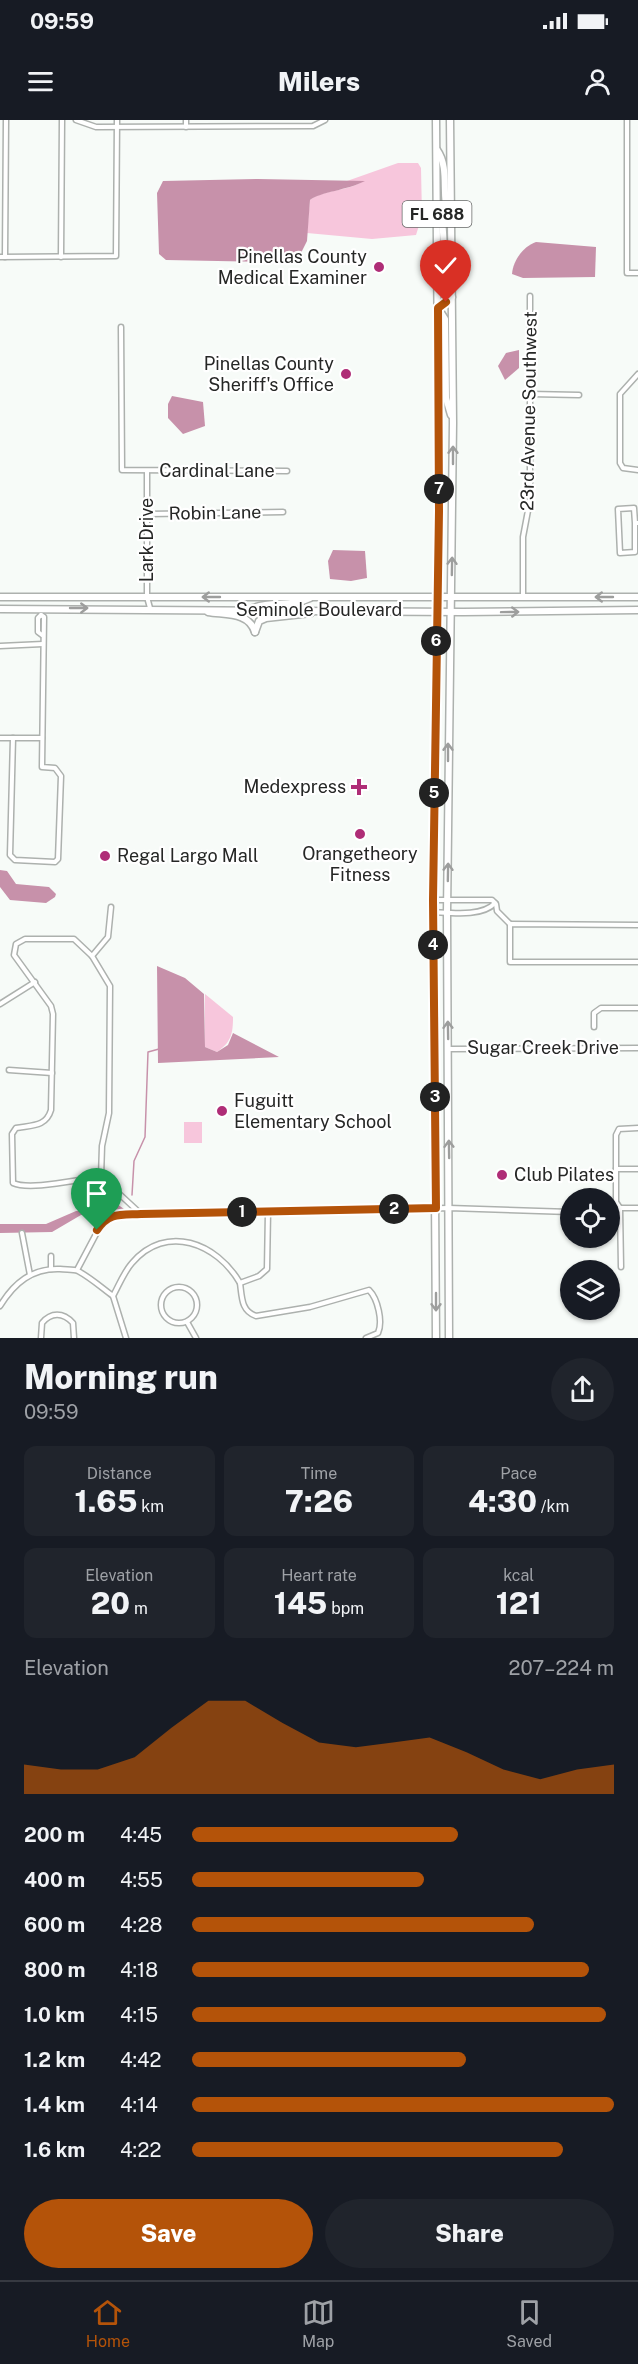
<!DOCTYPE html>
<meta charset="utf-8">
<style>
:root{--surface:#171b24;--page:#20242c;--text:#f1f3f6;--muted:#9ea1a6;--line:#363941;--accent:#b45309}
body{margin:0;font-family:"Public Sans",sans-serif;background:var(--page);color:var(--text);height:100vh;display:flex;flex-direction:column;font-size:22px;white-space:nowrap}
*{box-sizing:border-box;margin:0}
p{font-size:20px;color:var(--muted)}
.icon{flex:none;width:33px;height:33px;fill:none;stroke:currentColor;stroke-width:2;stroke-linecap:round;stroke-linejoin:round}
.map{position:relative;height:1218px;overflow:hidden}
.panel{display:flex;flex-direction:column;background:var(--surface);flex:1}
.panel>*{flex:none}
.buttons{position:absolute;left:560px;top:1068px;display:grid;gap:12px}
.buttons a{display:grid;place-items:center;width:60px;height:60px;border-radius:50%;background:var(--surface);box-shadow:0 2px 4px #0004;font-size:30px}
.pin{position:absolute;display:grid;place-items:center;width:51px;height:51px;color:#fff;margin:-62px -26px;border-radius:50% 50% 50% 0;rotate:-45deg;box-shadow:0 0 6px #0007}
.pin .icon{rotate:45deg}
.km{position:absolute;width:30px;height:30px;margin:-15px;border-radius:50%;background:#222;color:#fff;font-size:16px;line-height:30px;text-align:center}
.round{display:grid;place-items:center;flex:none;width:63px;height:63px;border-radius:32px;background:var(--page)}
.headline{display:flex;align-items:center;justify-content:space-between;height:102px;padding:0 24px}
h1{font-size:33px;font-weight:800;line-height:45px}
.metrics{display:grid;grid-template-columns:repeat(3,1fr);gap:9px;height:102px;padding:6px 24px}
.metrics div{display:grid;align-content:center;border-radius:12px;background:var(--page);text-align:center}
.metrics b{font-size:30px;font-weight:800}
.metrics small{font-size:16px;font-weight:400}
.metrics p{font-size:16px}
.chart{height:168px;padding:12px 24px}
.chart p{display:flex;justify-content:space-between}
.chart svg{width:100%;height:108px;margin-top:6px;fill:var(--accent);opacity:.7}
.cta{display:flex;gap:12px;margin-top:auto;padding:12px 24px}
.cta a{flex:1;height:69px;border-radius:36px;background:var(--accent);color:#fff;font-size:24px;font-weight:800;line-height:69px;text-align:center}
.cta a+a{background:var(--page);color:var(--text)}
ul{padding:0 24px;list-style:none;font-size:20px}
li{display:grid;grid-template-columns:96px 72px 1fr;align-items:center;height:45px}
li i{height:15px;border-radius:8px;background:var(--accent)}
.status{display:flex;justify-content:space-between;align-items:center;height:42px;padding:0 30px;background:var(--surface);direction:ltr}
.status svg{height:16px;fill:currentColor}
header{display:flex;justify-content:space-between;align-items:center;height:78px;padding:0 24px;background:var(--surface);font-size:27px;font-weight:800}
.tabs{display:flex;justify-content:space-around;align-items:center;height:84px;border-top:2px solid var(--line);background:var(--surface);font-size:16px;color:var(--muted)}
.tabs a{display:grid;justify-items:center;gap:3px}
.tabs .selected{color:var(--accent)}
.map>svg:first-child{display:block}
</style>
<div class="status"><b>09:59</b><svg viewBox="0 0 49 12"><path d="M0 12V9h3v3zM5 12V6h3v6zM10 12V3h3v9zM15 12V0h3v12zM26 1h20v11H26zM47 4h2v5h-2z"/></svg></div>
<header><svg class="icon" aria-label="menu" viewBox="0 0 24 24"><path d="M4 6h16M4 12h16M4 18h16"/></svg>Milers<svg class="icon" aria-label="person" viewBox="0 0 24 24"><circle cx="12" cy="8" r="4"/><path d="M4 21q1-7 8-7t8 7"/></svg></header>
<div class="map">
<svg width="638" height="1218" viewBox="0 0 638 1218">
<rect width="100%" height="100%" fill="#f7fbf8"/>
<!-- green -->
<g fill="#f7c6dc">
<path d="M398 43H418L421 48 422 96 416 115 372 119 307 113 310 80C324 69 347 72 363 61H347Z"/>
<path d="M205 874 233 897C233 914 231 922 217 932L205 927Z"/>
<rect x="184" y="1002" width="18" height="21"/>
</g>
<!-- water -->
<g fill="#c791aa">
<path d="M258 59 365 61C348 70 320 72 310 80L307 121 299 137 264 142 166 140 159 134 157 73 163 61Z"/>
<path d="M536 122 596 127 595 157 523 158 512 154C513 140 524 126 536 122Z"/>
<path d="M519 230V248L505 260 498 246 506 233Z"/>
<path d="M172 276 203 282 205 306 183 314 168 298V284Z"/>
<path d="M333 430 365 431 367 458 351 461 330 459 328 441Z"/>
<path d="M0 750 7 751 16 764 49 767 56 774 55 777 46 783 10 780 0 767Z"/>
<path d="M157 846 185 858 204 874 205 927 217 932 228 925 233 913 279 937 158 943Z"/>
<path d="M117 1084 124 1089 121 1093 81 1095 52 1112 0 1113V1104H46L76 1091 110 1089Z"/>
</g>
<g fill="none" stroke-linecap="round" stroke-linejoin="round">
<!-- stream -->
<path stroke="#c791aa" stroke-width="1.5" d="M132 1075 134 1041 145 1017 148 932 159 929"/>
<!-- canal -->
<path stroke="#c791aa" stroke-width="5" d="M85 1090 117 1087"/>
<defs>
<g id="street">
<path d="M76 0 96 7 313 6 325 0"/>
<path d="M186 0V7"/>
<path d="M627 0V153H638"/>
<path d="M0 137 116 136 117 0"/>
<path d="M5 137 6 0"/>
<path d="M61 137 62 0"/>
<path d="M121 207 122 350 287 351"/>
<path d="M638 254 620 274V343L623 348 638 350"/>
<path d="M530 274 579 275"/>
<path d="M147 352V477L150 488"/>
<path d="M147 394 283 392"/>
<path d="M635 403V432L620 433 618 389 634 388 635 403H638"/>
<path d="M523 477V417L530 380V176"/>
<path d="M41 495 38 498V512L42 515"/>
<path d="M0 526 43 524"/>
<path d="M0 618H42"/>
<path d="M13 618 10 735 15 740 55 742 58 739 61 656 55 648 42 647 44 497 41 495"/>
<path d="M433 780H492L495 783"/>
<path d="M496 784 497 791 510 804"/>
<path d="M433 792C452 793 482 797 495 783"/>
<path d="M638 805 510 804V842H638"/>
<path d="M92 836 108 817 111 787"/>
<path d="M0 884 35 862"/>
<path d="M594 907V893L601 888H638"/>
<path d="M448 929 638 928"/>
<path d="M9 950 52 953"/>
<path d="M616 1049H638"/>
<path d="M101 1057C79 1059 30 1071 13 1063L12 1014 16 1008C32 1005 46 1007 51 990L53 894 51 886 14 835 16 824 25 819H74L92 836 110 866 109 993 102 1026 101 1057 141 1094 449 1088 570 1092"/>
<path d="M609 1092 620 1088H638"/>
<path d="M22 1113 30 1155"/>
<path d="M51 1136V1149"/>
<path d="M621 1147 620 1088 616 1082V1015L619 1009 638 1008"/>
<path d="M77 1150 104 1099 141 1094"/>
<path d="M240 1163C242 1177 241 1191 256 1196L310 1187 369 1170C378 1179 383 1202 378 1213L366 1218"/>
<circle cx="179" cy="1185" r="18"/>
<path d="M0 1186C14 1163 32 1148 60 1149 66 1150 73 1149 78 1151 91 1158 102 1168 113 1176"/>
<path d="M187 1202 196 1218"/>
<path d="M41 1218 42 1203C51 1192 63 1192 73 1203L74 1218"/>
<path d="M126 1218 113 1176C119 1165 124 1152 132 1143 166 1103 217 1123 240 1163L259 1156 267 1149 268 1092"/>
</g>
<g id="primary">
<path d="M436 0 439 374 433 792 436 1218"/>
<path d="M437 30C450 48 441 75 448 95"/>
<path d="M439 88C447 110 439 133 451 154"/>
<path d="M438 188 445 199 446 278 451 295"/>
<path d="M438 188 452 177"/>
<path d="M0 477H638"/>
<path d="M253 488C272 481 292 487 310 478"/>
<path d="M0 489 463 492 638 490"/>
<path d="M208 492C226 495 249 492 255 512"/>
<path d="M255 512 259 501 266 498 311 493"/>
<path d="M449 1218 447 793 453 303 450 0"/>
</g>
</defs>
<!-- street casing -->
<use href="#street" stroke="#adb1ae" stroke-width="7"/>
<!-- primary casing -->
<use href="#primary" stroke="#adb1ae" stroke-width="9"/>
<!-- street -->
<use href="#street" stroke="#fff" stroke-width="4"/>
<!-- primary -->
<use href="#primary" stroke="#fff" stroke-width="6"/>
</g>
<!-- one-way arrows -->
<defs><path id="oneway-shaft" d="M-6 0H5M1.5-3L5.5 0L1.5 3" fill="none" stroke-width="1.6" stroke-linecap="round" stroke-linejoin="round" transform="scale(1.5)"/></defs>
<g stroke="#9d9e9d">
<use href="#oneway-shaft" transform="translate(453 335) rotate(-90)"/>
<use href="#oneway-shaft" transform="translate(452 446) rotate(-89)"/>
<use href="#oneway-shaft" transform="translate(211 477) rotate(180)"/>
<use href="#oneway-shaft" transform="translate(604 477) rotate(180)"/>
<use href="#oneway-shaft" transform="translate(79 488)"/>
<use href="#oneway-shaft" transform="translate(510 492) rotate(-1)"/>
<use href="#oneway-shaft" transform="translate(448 632) rotate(-90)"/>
<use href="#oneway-shaft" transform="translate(448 752) rotate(-89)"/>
<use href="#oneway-shaft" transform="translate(448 910) rotate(-91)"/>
<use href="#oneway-shaft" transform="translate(449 1029) rotate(-91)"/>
<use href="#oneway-shaft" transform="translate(436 1182) rotate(90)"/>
</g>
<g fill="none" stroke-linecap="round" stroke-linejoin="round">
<defs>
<path id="route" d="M97 1110C109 1092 121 1095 141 1094L436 1088 433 780 439 391 438 188 446 182"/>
</defs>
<!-- route casing -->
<use href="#route" stroke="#fff" stroke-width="12"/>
<!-- route -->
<use href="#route" stroke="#b45309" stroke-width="8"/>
</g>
<!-- markers -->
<g fill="#af2d77" stroke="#fff" stroke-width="2">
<circle cx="379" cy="147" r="6"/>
<circle cx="346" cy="254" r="6"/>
<path d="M356 658h6v6h6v6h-6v6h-6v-6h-6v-6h6z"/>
<circle cx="360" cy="714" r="6"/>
<circle cx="105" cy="736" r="6"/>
<circle cx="222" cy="991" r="6"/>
<circle cx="502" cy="1055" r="6"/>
</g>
<g text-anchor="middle" stroke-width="4.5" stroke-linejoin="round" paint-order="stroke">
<!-- shield labels -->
<rect fill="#fff" stroke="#676867" stroke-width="1.5" x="402.5" y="81" width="69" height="26" rx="4.5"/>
<g font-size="16" font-weight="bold" fill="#262726">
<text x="437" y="100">FL 688</text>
</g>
<!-- poi labels -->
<g font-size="18" fill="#262726" stroke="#fff" text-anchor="end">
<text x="367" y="143">Pinellas County<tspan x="367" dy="21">Medical Examiner</tspan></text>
<text x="334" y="250">Pinellas County<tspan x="334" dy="21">Sheriff's Office</tspan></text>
<text x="346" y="673">Medexpress</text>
<text x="360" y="740" text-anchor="middle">Orangetheory<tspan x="360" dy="21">Fitness</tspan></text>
<text x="117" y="742" text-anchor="start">Regal Largo Mall</text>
<text x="234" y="987" text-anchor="start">Fuguitt<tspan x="234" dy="21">Elementary School</tspan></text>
<text x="514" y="1061" text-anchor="start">Club Pilates</text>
</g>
<!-- street labels -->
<g font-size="18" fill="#262726" stroke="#fff">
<text transform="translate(529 291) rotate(-89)" y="6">23rd Avenue Southwest</text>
<text x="217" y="357">Cardinal Lane</text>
<text transform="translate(215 393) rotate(-1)" y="6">Robin Lane</text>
<text transform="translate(147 420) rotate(-90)" y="6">Lark Drive</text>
<text x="319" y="496">Seminole Boulevard</text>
<text x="543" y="934">Sugar Creek Drive</text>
</g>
</g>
</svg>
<div class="buttons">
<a><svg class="icon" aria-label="locate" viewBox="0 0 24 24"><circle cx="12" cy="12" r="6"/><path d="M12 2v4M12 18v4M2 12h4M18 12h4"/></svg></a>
<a><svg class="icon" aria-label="layers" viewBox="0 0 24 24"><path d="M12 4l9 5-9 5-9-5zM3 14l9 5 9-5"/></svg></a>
</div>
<div class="pin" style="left:97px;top:1110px;background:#1e9e55"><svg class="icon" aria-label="arrive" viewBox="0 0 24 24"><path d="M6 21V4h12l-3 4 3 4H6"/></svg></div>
<div class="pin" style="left:446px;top:182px;background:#d93025"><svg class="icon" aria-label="check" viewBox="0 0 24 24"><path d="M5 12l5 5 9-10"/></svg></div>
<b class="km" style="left:242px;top:1092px">1</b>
<b class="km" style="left:394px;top:1089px">2</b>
<b class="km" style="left:435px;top:977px">3</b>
<b class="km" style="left:433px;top:825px">4</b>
<b class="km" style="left:434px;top:673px">5</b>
<b class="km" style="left:436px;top:521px">6</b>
<b class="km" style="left:439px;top:369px">7</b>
</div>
<section class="panel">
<div class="headline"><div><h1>Morning run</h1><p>09:59</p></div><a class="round"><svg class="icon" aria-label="share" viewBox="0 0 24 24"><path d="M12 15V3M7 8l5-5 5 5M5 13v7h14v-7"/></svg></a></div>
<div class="metrics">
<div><p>Distance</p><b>1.65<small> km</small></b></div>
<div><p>Time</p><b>7:26</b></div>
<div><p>Pace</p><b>4:30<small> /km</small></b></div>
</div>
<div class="metrics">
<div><p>Elevation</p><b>20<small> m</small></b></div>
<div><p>Heart rate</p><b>145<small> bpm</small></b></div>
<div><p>kcal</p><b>121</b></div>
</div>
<div class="chart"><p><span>Elevation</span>207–224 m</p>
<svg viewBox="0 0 160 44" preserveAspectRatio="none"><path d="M0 44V32L10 34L20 34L30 29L40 17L50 6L60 6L70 15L80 23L90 25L100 23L110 21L120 27L130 34L140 38L150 34L160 32V44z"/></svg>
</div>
<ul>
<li><b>200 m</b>4:45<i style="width:63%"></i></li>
<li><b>400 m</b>4:55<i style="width:55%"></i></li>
<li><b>600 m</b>4:28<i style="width:81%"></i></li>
<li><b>800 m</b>4:18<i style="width:94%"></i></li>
<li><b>1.0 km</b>4:15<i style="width:98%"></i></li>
<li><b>1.2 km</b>4:42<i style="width:65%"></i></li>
<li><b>1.4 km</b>4:14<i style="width:100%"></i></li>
<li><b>1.6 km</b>4:22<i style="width:88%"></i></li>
</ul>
<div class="cta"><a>Save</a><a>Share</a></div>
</section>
<nav class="tabs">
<a class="selected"><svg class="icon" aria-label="home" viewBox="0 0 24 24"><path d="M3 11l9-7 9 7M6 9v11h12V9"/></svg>Home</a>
<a><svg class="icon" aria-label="map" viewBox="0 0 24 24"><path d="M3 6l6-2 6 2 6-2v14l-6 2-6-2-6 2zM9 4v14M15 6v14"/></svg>Map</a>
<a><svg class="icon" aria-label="saved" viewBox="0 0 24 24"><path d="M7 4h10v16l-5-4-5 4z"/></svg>Saved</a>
</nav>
